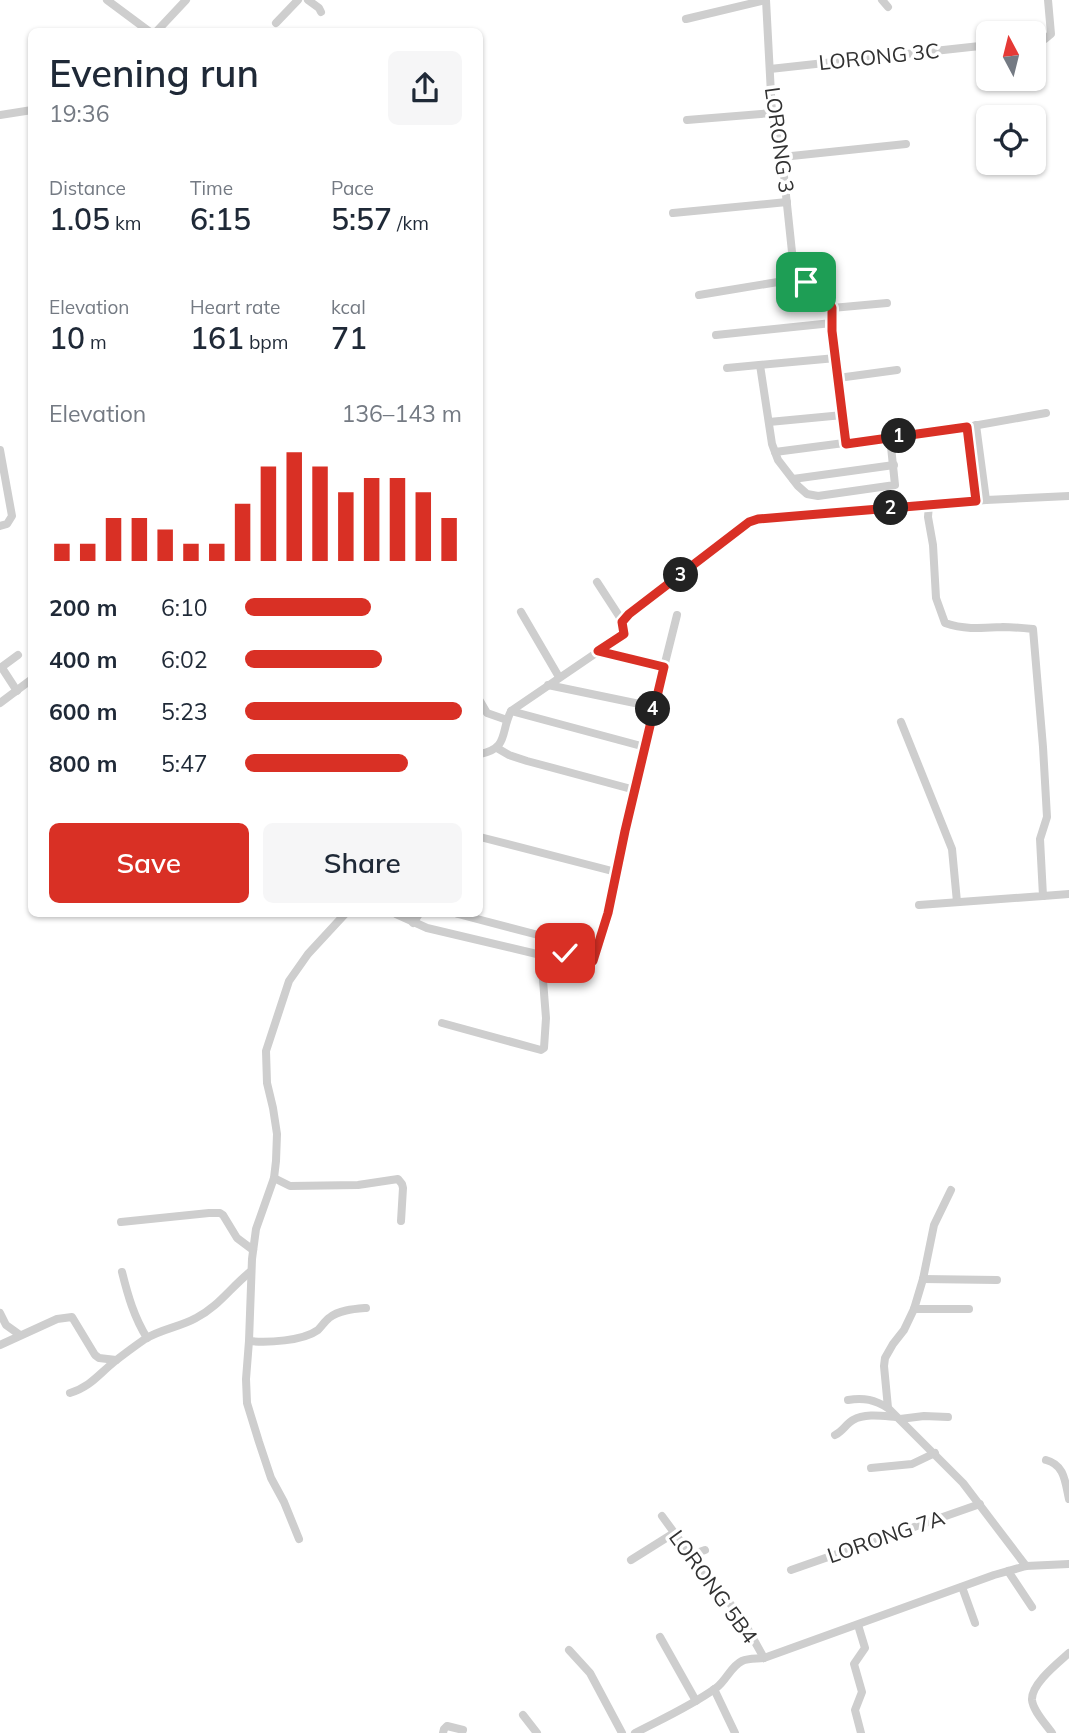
<!DOCTYPE html>
<meta charset="utf-8">
<style>
:root{--surface:#fff;--page:#f6f6f7;--text:#1f2937;--muted:#747a83;--accent:#d93025}
body{margin:0;font-family:Mulish,sans-serif;background:var(--page);color:var(--text);height:100vh;display:flex;flex-direction:column;font-size:26px;white-space:nowrap}
*{box-sizing:border-box;margin:0}
p{font-size:23px;color:var(--muted)}
.icon{flex:none;width:38px;height:38px;fill:none;stroke:currentColor;stroke-width:2;stroke-linecap:round;stroke-linejoin:round}
.map{position:relative;flex:1;overflow:hidden}
.details{position:absolute;left:28px;top:28px;width:455px;height:889px;display:flex;flex-direction:column;background:var(--surface);border-radius:10px;box-shadow:0 2px 5px #0004}
.details>*{flex:none}
.needle{width:46px;rotate:353deg}
.fabs{position:absolute;left:976px;top:21px;display:grid;gap:14px}
.fabs a{display:grid;place-items:center;width:70px;height:70px;border-radius:10px;background:var(--surface);box-shadow:0 2px 5px #0004;font-size:35px}
.pin{position:absolute;display:grid;place-items:center;width:60px;height:60px;color:#fff;margin:-30px;border-radius:14px;box-shadow:0 4px 10px #0006}
.km{position:absolute;width:35px;height:35px;margin:-18px;border-radius:50%;background:#222;color:#fff;font-size:19px;line-height:35px;text-align:center}
.round{display:grid;place-items:center;flex:none;width:74px;height:74px;border-radius:10px;background:var(--page)}
.summary{display:flex;align-items:center;justify-content:space-between;height:119px;padding:0 21px}
h1{font-size:38px;font-weight:600;line-height:52px}
.stats{display:grid;grid-template-columns:repeat(3,1fr);gap:10px;height:119px;padding:7px 21px}
.stats div{display:grid;align-content:center}
.stats b{font-size:30px;font-weight:600}
.stats small{font-size:19px;font-weight:400}
.stats p{font-size:19px}
.chart{height:196px;padding:14px 21px}
.chart p{display:flex;justify-content:space-between}
.chart svg{width:100%;height:126px;margin-top:7px;stroke:var(--accent);stroke-width:6}
.action{display:flex;gap:14px;margin-top:auto;padding:14px 21px}
.action a{flex:1;height:80px;border-radius:10px;background:var(--accent);color:#fff;font-size:28px;font-weight:600;line-height:80px;text-align:center}
.action a+a{background:var(--page);color:var(--text)}
ul{padding:0 21px;list-style:none;font-size:23px}
li{display:grid;grid-template-columns:112px 84px 1fr;align-items:center;height:52px}
li i{height:18px;border-radius:9px;background:var(--accent)}
.map>svg:first-child{display:block}
</style>
<div class="map">
<svg width="1069" height="1733" viewBox="0 0 1069 1733">
<rect width="100%" height="100%" fill="#fff"/>
<g fill="none" stroke-linecap="round" stroke-linejoin="round">
<!-- minor -->
<g stroke="#cecece" stroke-width="8">
<path d="M107 0 150 32"/>
<path d="M308 0 319 8 321 12"/>
<path d="M766 0 772 113 782 157 794 271 796 279"/>
<path d="M882 0 888 7"/>
<path d="M686 19 766 0"/>
<path d="M276 23 298 0"/>
<path d="M156 32 186 0"/>
<path d="M1034 40 1045 39 1051 34 1048 0"/>
<path d="M770 69 989 45"/>
<path d="M0 115 32 110"/>
<path d="M687 120 772 113"/>
<path d="M782 157 906 144"/>
<path d="M673 213 787 202"/>
<path d="M699 295 796 279 816 286 825 293 832 308V331L846 444"/>
<path d="M832 308 887 303"/>
<path d="M716 335 832 323"/>
<path d="M760 365 772 444 778 460 798 486 807 494 818 496 895 485 890 437"/>
<path d="M727 368 836 358"/>
<path d="M838 378 897 370"/>
<path d="M769 422 843 415"/>
<path d="M976 425 986 500"/>
<path d="M967 427 976 501"/>
<path d="M0 450 12 516 7 524 0 526"/>
<path d="M775 452 967 427 1046 413"/>
<path d="M793 479 894 465"/>
<path d="M597 582 623 622"/>
<path d="M521 612 559 677"/>
<path d="M598 651 664 667"/>
<path d="M17 691 2 668 3 666 18 655"/>
<path d="M480 701 487 713 507 720"/>
<path d="M0 703 32 679"/>
<path d="M654 707 677 615"/>
<path d="M511 711 645 747"/>
<path d="M901 722 952 849 957 902"/>
<path d="M497 748 509 755 527 761 635 790"/>
<path d="M480 754C509 748 500 733 511 711L624 634 623 622 630 614 749 522 758 519 986 500 1069 496"/>
<path d="M480 837 616 872"/>
<path d="M1043 896 1069 894"/>
<path d="M919 905 1043 896 1040 839 1047 817 1043 747 1033 629C1023 628 1013 627 1003 627 983 628 965 630 945 623L936 598 933 545 928 517 929 505"/>
<path d="M396 914 427 928 541 955 547 950H553L593 961 608 913 654 707 548 685"/>
<path d="M458 914 596 950"/>
<path d="M413 923 419 914"/>
<path d="M442 1023 541 1050 544 1048 546 1018 541 955"/>
<path d="M274 1178 290 1186 358 1185 398 1179 402 1184 403 1188 401 1221"/>
<path d="M951 1190 934 1225 923 1279 914 1309 904 1330 893 1344 885 1358 884 1366 888 1408 963 1483 1026 1566"/>
<path d="M121 1222 209 1213H220L223 1215 237 1238 253 1250"/>
<path d="M122 1272C128 1296 134 1317 147 1338"/>
<path d="M923 1279 997 1280"/>
<path d="M914 1309H969"/>
<path d="M0 1313 6 1325 20 1335"/>
<path d="M249 1341C267 1343 303 1341 318 1330 322 1326 325 1321 329 1318 339 1310 354 1309 366 1308"/>
<path d="M0 1345 57 1319 72 1317 95 1355 99 1358 116 1360"/>
<path d="M70 1393C90 1387 98 1375 114 1362 124 1354 135 1346 145 1339 161 1329 180 1327 196 1318 218 1307 231 1287 250 1272"/>
<path d="M848 1400C864 1397 875 1400 888 1408"/>
<path d="M900 1419 924 1416 948 1417"/>
<path d="M835 1435C843 1431 846 1424 853 1420 865 1413 883 1416 896 1417"/>
<path d="M1046 1460C1065 1465 1065 1482 1069 1499"/>
<path d="M871 1468 912 1464 935 1453"/>
<path d="M662 1516 700 1568 729 1602 745 1624 764 1658"/>
<path d="M299 1539 284 1502 271 1478 259 1442 247 1403 246 1379 249 1341 252 1259 256 1229 274 1178 276 1161 277 1134 273 1108 267 1083 266 1051 289 981 308 954 345 914"/>
<path d="M691 1555 705 1550"/>
<path d="M631 1560 674 1533"/>
<path d="M791 1570 980 1504"/>
<path d="M1008 1571 1032 1607"/>
<path d="M962 1587 975 1623"/>
<path d="M858 1625 865 1648 854 1664 862 1692 855 1710 861 1733"/>
<path d="M660 1637 696 1701"/>
<path d="M569 1650 590 1673 622 1733"/>
<path d="M714 1689 735 1733"/>
<path d="M523 1715 537 1733"/>
<path d="M443 1733 444 1729 447 1726 463 1730"/>
<path d="M635 1733C662 1719 691 1706 716 1688 726 1681 731 1666 742 1661 749 1658 757 1659 764 1658L994 1575 1026 1566 1069 1564"/>
<path d="M1052 1733C1046 1724 1033 1711 1032 1700 1031 1684 1058 1663 1069 1653"/>
</g>
</g>
<g fill="none" stroke-linecap="round" stroke-linejoin="round">
<defs>
<path id="route" d="M565 953 593 961 608 913 625 831 664 667 598 651 624 634 622 622 629 614 749 522 758 519 976 501 967 427 846 444 832 331V308L825 293 816 286 806 282"/>
</defs>
<!-- route casing -->
<use href="#route" stroke="#fff" stroke-width="14"/>
<!-- route -->
<use href="#route" stroke="#d93025" stroke-width="9"/>
</g>
<g text-anchor="middle" stroke-width="7" stroke-linejoin="round" paint-order="stroke">
<!-- street labels -->
<g font-size="21" fill="#313131" stroke="#fff">
<text transform="translate(879 57) rotate(-6)" y="7">LORONG 3C</text>
<text transform="translate(779 140) rotate(82)" y="7">LORONG 3</text>
<text transform="translate(886 1537) rotate(-19)" y="7">LORONG 7A</text>
<text transform="translate(713 1587) rotate(54)" y="7">LORONG 5B4</text>
</g>
</g>
</svg>
<div class="fabs">
<a><svg class="needle" viewBox="-14 -14 28 28"><path d="M0-13l5 13h-10z" fill="#e53935"/><path d="M0 13l5-13h-10z" fill="#747a83"/></svg></a>
<a><svg class="icon" aria-label="locate" viewBox="0 0 24 24"><circle cx="12" cy="12" r="6"/><path d="M12 2v4M12 18v4M2 12h4M18 12h4"/></svg></a>
</div>
<div class="pin" style="left:806px;top:282px;background:#1e9e55"><svg class="icon" aria-label="arrive" viewBox="0 0 24 24"><path d="M6 21V4h12l-3 4 3 4H6"/></svg></div>
<div class="pin" style="left:565px;top:953px;background:#d93025"><svg class="icon" aria-label="check" viewBox="0 0 24 24"><path d="M5 12l5 5 9-10"/></svg></div>
<b class="km" style="left:899px;top:436px">1</b>
<b class="km" style="left:891px;top:508px">2</b>
<b class="km" style="left:681px;top:575px">3</b>
<b class="km" style="left:653px;top:709px">4</b>
<section class="details">
<div class="summary"><div><h1>Evening run</h1><p>19:36</p></div><a class="round"><svg class="icon" aria-label="share" viewBox="0 0 24 24"><path d="M12 15V3M7 8l5-5 5 5M5 13v7h14v-7"/></svg></a></div>
<div class="stats">
<div><p>Distance</p><b>1.05<small> km</small></b></div>
<div><p>Time</p><b>6:15</b></div>
<div><p>Pace</p><b>5:57<small> /km</small></b></div>
</div>
<div class="stats">
<div><p>Elevation</p><b>10<small> m</small></b></div>
<div><p>Heart rate</p><b>161<small> bpm</small></b></div>
<div><p>kcal</p><b>71</b></div>
</div>
<div class="chart"><p><span>Elevation</span>136–143 m</p>
<svg viewBox="0 0 160 44" preserveAspectRatio="none"><path d="M5 44V38M15 44V38M25 44V29M35 44V29M45 44V33M55 44V38M65 44V38M75 44V24M85 44V11M95 44V6M105 44V11M115 44V20M125 44V15M135 44V15M145 44V20M155 44V29"/></svg>
</div>
<ul>
<li><b>200 m</b>6:10<i style="width:58%"></i></li>
<li><b>400 m</b>6:02<i style="width:63%"></i></li>
<li><b>600 m</b>5:23<i style="width:100%"></i></li>
<li><b>800 m</b>5:47<i style="width:75%"></i></li>
</ul>
<div class="action"><a>Save</a><a>Share</a></div>
</section>
</div>
